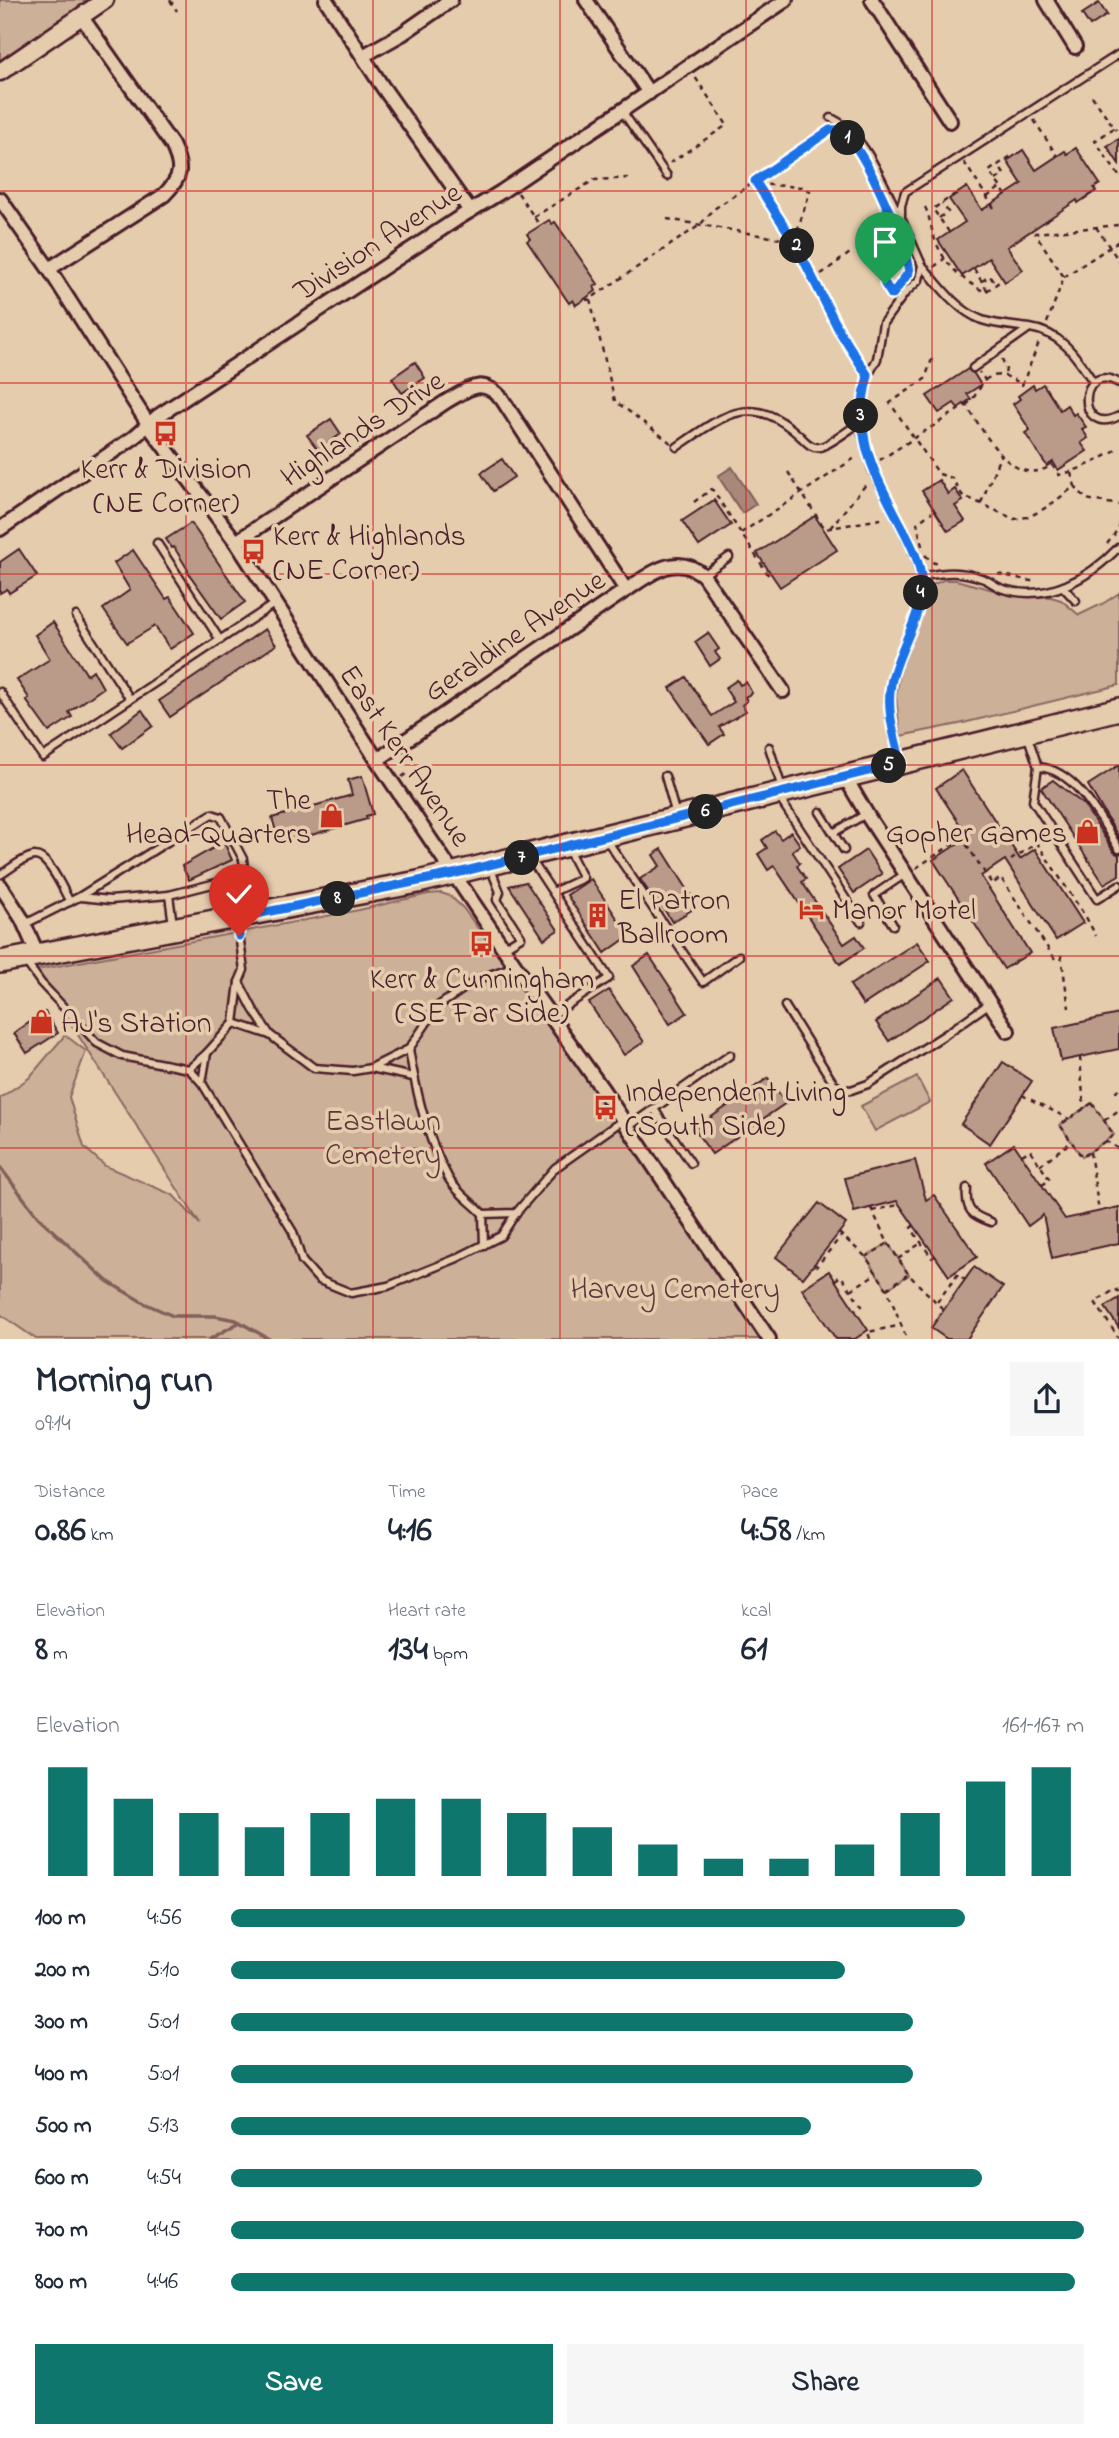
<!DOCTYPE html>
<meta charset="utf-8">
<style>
:root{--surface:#fff;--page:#f6f6f7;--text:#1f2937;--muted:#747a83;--accent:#0f766e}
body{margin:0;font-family:"Indie Flower",sans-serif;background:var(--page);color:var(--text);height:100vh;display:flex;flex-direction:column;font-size:26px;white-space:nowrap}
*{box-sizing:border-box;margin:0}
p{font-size:23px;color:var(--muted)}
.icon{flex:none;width:38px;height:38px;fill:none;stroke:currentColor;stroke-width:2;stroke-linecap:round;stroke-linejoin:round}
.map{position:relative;height:1339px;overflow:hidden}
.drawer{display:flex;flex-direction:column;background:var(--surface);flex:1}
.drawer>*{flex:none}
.pin{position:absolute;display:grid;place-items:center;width:60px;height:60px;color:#fff;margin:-72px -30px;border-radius:50% 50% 50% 0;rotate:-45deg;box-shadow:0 0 7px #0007}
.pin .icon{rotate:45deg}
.km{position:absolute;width:35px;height:35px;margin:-18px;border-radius:50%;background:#222;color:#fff;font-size:19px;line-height:35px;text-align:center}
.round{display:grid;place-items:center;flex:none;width:74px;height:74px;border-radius:0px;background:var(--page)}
.head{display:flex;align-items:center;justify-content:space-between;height:119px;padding:0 35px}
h1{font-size:38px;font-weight:700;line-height:52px}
.metrics{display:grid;grid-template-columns:repeat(3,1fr);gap:10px;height:119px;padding:7px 35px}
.metrics div{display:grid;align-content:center}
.metrics b{font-size:35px;font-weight:700}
.metrics small{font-size:19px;font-weight:400}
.metrics p{font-size:19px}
.chart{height:196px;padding:14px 35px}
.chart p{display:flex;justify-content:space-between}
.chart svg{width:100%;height:126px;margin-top:7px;stroke:var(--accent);stroke-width:6}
.primary-button{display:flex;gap:14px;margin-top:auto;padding:14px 35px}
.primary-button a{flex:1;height:80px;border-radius:0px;background:var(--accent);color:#fff;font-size:28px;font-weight:700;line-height:80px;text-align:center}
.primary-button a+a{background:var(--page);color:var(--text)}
ul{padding:0 35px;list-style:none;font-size:23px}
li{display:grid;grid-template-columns:112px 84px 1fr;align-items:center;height:52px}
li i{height:18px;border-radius:9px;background:var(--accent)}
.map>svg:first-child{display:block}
</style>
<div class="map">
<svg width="1119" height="1339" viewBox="0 0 1119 1339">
<rect width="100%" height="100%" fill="#e5ccad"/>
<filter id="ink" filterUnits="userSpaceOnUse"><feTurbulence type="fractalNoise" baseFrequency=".0143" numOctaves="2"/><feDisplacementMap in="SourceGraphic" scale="14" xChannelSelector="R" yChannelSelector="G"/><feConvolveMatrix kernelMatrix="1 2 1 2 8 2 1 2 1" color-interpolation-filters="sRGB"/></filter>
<g filter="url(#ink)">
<!-- green -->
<g fill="#ccb098" stroke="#8b6862" stroke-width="2">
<path d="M0 0H90L0 60Z"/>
<path d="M943 580H956L1016 596 1051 597 1061 600 1079 615 1104 603 1119 593V685L959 724 900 736 896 696 900 671 923 612 926 594 932 585Z"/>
<path d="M441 893 450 896 463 908 523 989 584 1075 683 1222 689 1219 769 1339H36L0 1314V1098L29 1078 65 1035 86 1051 69 1097 84 1147 105 1166 173 1195 200 1224 36 970 359 910 428 894Z"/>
<path d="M917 1077 930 1102 875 1131 861 1106Z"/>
<path d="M1092 1103 1114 1135 1082 1157 1060 1125Z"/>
<path d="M888 1243 909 1275 887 1289 866 1257Z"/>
</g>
<!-- water -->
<path fill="#a8887a" stroke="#825e5a" stroke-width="2" d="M732 467 756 504 742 513 718 476Z"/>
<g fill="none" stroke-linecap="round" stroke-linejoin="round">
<!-- stream -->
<g stroke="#825e5a" stroke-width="3.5">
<path d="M0 1167 38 1217 107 1281 144 1303 173 1316H215L236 1320 269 1339"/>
<path d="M210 1339 240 1322"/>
</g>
</g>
<!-- building -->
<g fill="#ba9b89" stroke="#4a1f2b" stroke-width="2">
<path d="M1099 3 1107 15 1090 26 1082 14Z"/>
<path d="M1119 139V164L1107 146Z"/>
<path d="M1076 148 1100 184 1094 188 1096 191 1078 203 1077 200 1007 247 1023 270 1005 282 989 258 962 276 938 240 965 222 949 199 967 187 982 210 1022 184 1007 161 1023 150 1036 170 1065 151 1067 154Z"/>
<path d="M549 220 552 224 555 222 598 284 594 287 596 291 576 305 573 300 569 303 527 241 530 239 527 234Z"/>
<path d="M415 362 425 378 402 393 392 378Z"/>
<path d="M968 369 974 374 981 385 967 394 971 399 958 408 954 403 939 413 927 396Z"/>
<path d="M1043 384 1060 410 1067 405 1073 415 1076 413 1086 427 1082 429 1088 438 1081 443 1087 451 1058 470 1053 462 1047 466 1025 433 1030 430 1013 404 1020 399 1018 396 1033 385 1035 389Z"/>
<path d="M331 419 341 434 318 450 307 435Z"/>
<path d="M502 459 514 477 493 491 481 473Z"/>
<path d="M939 480 948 494 955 489 963 501 955 506 965 521 948 531 922 491Z"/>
<path d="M714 500 731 525 699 546 682 521Z"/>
<path d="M815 516 837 550 780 587 757 553Z"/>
<path d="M191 523 245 602 221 619 187 571 188 570 174 547 172 548 166 539Z"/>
<path d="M19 549 37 576 9 593 7 589 0 593V562Z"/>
<path d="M133 550 166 599 170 597 194 633 170 649 155 626 127 643 103 609 130 590 114 563Z"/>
<path d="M53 622 87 675 93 670 103 688 69 712 72 717 49 732 26 700 29 698 17 680 50 659 35 635Z"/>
<path d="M265 629 276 645 170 717 159 701Z"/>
<path d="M708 633 719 649 715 652 720 659 710 666 695 642Z"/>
<path d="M686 677 712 716 734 702 725 688 737 680 740 685 746 682 752 693 745 697 747 701 742 705 746 711 719 727 724 734 709 744 670 688Z"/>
<path d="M142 710 153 726 122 748 111 733Z"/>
<path d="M1119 765V838L1088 785Z"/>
<path d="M962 770 1020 859 1035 849 1083 923 1056 940 1005 860 981 876 1030 953 1004 969 933 860 968 837 936 788Z"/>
<path d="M362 776 373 814 366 816 367 819 287 842 286 839 279 841 272 818 352 795 348 780Z"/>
<path d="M1053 780 1084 805 1114 852 1119 855V875L1104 884 1041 788Z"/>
<path d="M775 831 781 839 791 832 800 845 792 851 800 863 797 866 806 879 802 882 844 944 856 936 864 948 840 964 774 866 768 870 758 854 767 848 762 840Z"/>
<path d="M224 842 232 860 189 880 182 866Z"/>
<path d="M662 849 698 906 672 922 656 896 653 898 640 879 660 866 653 855Z"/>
<path d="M866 850 882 874 854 893 838 869Z"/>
<path d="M591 879 629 936 605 953 567 895Z"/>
<path d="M526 882 558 930 544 939 509 886Z"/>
<path d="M917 942 930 961 863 1005 850 985Z"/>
<path d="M649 955 687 1013 670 1024 633 966Z"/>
<path d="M941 978 954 997 889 1041 876 1022Z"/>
<path d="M609 990 644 1042 624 1055 589 1003Z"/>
<path d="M45 1012 58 1033 27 1053 14 1033Z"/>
<path d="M1119 1014V1049L1061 1061 1054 1028Z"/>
<path d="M1003 1062 1032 1081 990 1144 961 1124Z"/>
<path d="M768 1078 786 1103 712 1154 694 1129Z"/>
<path d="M1014 1144 1065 1219 1119 1207V1243L1052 1258 1043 1215 1028 1226 986 1163Z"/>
<path d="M915 1160 926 1200 934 1195 977 1257 949 1276 897 1201 854 1212 845 1178Z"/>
<path d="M819 1203 846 1224 803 1278 776 1257Z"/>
<path d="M974 1267 1003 1287 967 1339H947L931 1328Z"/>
<path d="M829 1271 868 1330 855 1339H836L802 1289Z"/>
<path d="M1119 1298V1328L1105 1307Z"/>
</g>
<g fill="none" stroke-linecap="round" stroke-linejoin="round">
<defs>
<g id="service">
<path d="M622 111 667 176"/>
<path d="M831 118C865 132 883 185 900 217"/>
<path d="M922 265C939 285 956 310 982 320 997 325 1015 326 1030 328 1063 333 1077 358 1094 383"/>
<path d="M973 368 1028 329"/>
<path d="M1119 383C1077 359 1075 439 1119 416"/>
<path d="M677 447C725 414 752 391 801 437 806 442 812 449 820 447 830 445 851 428 862 421"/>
<path d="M157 543 220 640"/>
<path d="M703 575 729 557"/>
<path d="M921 577C944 572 961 570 984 579 991 582 997 587 1003 589 1048 603 1089 578 1119 547"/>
<path d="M1063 587 1076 601"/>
<path d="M76 616 130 699"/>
<path d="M0 692 43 757 274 604"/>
<path d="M1027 734 1038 767 1033 801 1097 899 1119 885"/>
<path d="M769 747 782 788"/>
<path d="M900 758 890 717 891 684 920 603 921 577 914 553 872 469 862 433 861 408 868 376 877 359 883 323 905 293 919 280 922 265 901 218V206L905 192 1119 54"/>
<path d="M1038 767C1076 769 1101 820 1119 849"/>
<path d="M665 776 676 815"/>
<path d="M778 796 861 922"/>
<path d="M820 812 844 850"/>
<path d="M833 833 866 814"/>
<path d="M606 839 703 982 739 956"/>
<path d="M530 858 609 978 551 1016"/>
<path d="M490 867 500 892 497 900 521 937 503 948"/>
<path d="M0 875C10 869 22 858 34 856 49 855 63 890 70 902"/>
<path d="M553 892 583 878 568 849"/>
<path d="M81 897 110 900 169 895"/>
<path d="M25 924 79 897 207 817 212 814 221 817 243 859 244 869 232 879 169 895 173 925"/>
<path d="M893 925 874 895 905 874"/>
<path d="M26 962 41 983 97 1043 122 1056 189 1069 202 1083 293 1232 302 1261 319 1280 351 1293 388 1286 455 1259 501 1236 516 1213"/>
<path d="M515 966 478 979 438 1006 409 1049C416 1092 427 1140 449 1179 456 1192 473 1203 483 1214L516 1213 555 1168 623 1120"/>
<path d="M239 982 253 1009 270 1035 314 1068 353 1071 371 1068 409 1049"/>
<path d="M785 1006 834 1084 841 1089 851 1090 868 1084 946 1034 990 1003"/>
<path d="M234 1023 270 1035"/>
<path d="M371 1068 413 1077"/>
<path d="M189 1069 207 1053 234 1023 239 982 244 970 237 920"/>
<path d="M202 1083 207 1053"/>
<path d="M654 1109 691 1163"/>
<path d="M628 1127 730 1055"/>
<path d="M967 1188C965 1210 971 1215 991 1222"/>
<path d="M483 1214 484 1245"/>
</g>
<g id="minor">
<path d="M326 0 382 86 470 211"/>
<path d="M586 0 649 93"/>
<path d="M872 0 950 121"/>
<path d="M1046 0 1075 47"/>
<path d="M363 56 402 34 451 0"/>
<path d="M0 199 49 269 154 433 236 542 377 760 527 983 603 1090 769 1339"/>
<path d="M49 269 164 195C182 177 183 168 172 145L81 16"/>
<path d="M0 529 133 438 158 416 457 219 501 192 786 0"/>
<path d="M236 542 447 401C469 389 482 376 502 399L626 590"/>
<path d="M377 760 626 590C651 574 675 552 703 575L783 691"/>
<path d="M845 777 869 818 1008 1031"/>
<path d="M0 885 22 919 38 955"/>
</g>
<path id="tertiary" d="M0 72 105 0"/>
<path id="primary" d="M0 962 418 882 1119 709"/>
</defs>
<!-- service casing -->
<use href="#service" stroke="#4a1f2b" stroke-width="11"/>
<!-- minor casing -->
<use href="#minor" stroke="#4a1f2b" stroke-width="18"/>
<!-- tertiary casing -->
<use href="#tertiary" stroke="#4a1f2b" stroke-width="21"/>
<!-- primary casing -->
<use href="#primary" stroke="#4a1f2b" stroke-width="26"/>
<!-- path -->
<g stroke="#4a1f2b" stroke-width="2.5" stroke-dasharray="5 5" stroke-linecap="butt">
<path d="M170 0 177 11"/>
<path d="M1092 96 1116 130"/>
<path d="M1034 120 1057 156"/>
<path d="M1114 128 1095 141 1119 176"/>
<path d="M964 162 994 208"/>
<path d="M670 163 727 125 695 77"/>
<path d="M996 180 1004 174 998 165"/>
<path d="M758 185 794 241 840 332 861 368"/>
<path d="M518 193 540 226"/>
<path d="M1006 195 989 171 1014 154"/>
<path d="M987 197 1001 187"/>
<path d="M925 207C930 217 931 229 935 240 945 265 962 280 985 292L1002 280"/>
<path d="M534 217 594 180 630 178"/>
<path d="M939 218 948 212 942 203"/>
<path d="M667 219 794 241 810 191 801 187 757 184"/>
<path d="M1096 227 1119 261"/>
<path d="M949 232 933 209 958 192"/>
<path d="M934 267 945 258"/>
<path d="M974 269 987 290"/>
<path d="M1064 277 1119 241"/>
<path d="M813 280 850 253"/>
<path d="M982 281 990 276 996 285"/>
<path d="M901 283 909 272 904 251"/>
<path d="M885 284 893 294"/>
<path d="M586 298 587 300 590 299 700 225 714 209 831 130"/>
<path d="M590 299 615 401 671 443"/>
<path d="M1047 323 1064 277 1035 233 1119 225"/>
<path d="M932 359 925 379 890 403 939 474 952 478 962 495 1014 519C1038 518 1057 499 1075 486L1086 499 1119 505"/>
<path d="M1002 359 1006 368 1005 375"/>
<path d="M985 380C998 371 1010 376 1022 385L1040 340"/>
<path d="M966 405 972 400 985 380 979 372"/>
<path d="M880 460 966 405C985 432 1012 491 1052 465L1059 475C1082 469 1100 460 1119 448"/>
<path d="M788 472 825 529 886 518"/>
<path d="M1071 473 1075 486"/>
<path d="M694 502 712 489 771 579"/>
<path d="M981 503 1001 454"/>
<path d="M830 528 868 482"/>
<path d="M741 533 858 456"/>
<path d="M1107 544 1114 535 1119 524"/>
<path d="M922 546 917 523 932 512"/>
<path d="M925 555 934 563H940"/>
<path d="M998 574 1036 582"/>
<path d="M402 777 410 771"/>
<path d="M954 829 961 836 992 884 1001 878 1055 959"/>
<path d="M456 848 458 845"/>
<path d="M1011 860 1037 843 1087 919 1096 936"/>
<path d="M916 868 962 838"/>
<path d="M1061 955 1069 1008"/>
<path d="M1080 1057 1084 1109"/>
<path d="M1119 1089 1116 1091 1119 1096"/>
<path d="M1022 1095 1069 1119"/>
<path d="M1092 1103 1114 1135 1082 1157 1060 1125Z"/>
<path d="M1105 1120 1119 1110"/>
<path d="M1105 1141 1119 1149"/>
<path d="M1090 1152 1099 1212"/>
<path d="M1022 1155 1030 1150 1050 1180 1042 1185"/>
<path d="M1040 1165 1071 1142"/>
<path d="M871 1208 888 1243 909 1275 944 1310"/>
<path d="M872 1211 898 1205 897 1201"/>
<path d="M914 1225 911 1228 932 1258 935 1256"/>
<path d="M839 1233 866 1257 887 1289 906 1337"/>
<path d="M866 1257 887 1244"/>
<path d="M898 1259 921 1243"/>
<path d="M814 1264 817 1266 842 1235"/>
<path d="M835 1280 841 1276 862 1306 855 1310"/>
<path d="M887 1289 907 1275"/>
<path d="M851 1290 877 1273"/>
<path d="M1119 1293 1116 1289 1095 1302 1119 1339"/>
<path d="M937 1302 958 1274 965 1280"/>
<path d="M870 1339 868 1332 902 1325"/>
</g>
<!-- service -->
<use href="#service" stroke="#e5ccad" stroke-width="6"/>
<!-- minor -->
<use href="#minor" stroke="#e5ccad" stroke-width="12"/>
<!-- tertiary -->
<use href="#tertiary" stroke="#e5ccad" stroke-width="16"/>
<!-- primary -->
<use href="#primary" stroke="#e5ccad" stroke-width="21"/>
</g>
</g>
<g fill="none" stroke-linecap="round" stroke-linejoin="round" filter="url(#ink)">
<defs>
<path id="route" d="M239 936 237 918 453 874 901 763C895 738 886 711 891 684 898 647 925 616 921 577 919 559 910 543 902 527 875 474 851 437 868 376L840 332 794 241 755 181 830 130C836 129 841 130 845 134 867 154 905 243 909 272L892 295 885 284"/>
</defs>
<!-- route casing -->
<use href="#route" stroke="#fff" stroke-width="14"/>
<!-- route -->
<use href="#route" stroke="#1a73e8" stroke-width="9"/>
</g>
<!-- grid -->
<path fill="none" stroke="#d62828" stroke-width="2" stroke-opacity="0.55" d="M186 0V1339M373 0V1339M560 0V1339M746 0V1339M932 0V1339M0 191H1119M0 383H1119M0 574H1119M0 765H1119M0 956H1119M0 1148H1119"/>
<!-- icons -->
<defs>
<symbol id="bus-bare" viewBox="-9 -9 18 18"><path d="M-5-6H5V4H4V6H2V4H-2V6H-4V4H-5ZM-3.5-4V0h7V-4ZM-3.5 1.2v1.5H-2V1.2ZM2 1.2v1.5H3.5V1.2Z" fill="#c8321e" stroke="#e5ccad" stroke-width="2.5" paint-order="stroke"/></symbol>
<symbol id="shop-bare" viewBox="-9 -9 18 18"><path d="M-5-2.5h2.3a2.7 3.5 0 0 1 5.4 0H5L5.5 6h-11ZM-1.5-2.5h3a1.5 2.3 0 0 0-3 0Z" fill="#c8321e" stroke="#e5ccad" stroke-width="2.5" paint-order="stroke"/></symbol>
<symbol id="hotel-bare" viewBox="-9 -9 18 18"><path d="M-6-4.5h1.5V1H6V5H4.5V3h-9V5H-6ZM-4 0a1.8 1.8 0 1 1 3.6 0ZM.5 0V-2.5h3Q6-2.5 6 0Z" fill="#c8321e" stroke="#e5ccad" stroke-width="2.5" paint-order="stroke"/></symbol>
<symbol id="building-bare" viewBox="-9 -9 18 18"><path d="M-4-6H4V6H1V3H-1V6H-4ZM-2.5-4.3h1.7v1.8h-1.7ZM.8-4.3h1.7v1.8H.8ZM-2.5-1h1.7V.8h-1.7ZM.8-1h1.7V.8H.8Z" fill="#c8321e" stroke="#e5ccad" stroke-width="2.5" paint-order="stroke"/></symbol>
</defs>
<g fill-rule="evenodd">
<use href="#bus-bare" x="148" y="416" width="35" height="35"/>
<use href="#bus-bare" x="236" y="534" width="35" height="35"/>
<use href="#shop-bare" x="314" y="798" width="35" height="35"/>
<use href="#shop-bare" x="1070" y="814" width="35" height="35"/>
<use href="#hotel-bare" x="794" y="892" width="35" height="35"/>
<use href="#building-bare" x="580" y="898" width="35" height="35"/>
<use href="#bus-bare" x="464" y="926" width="35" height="35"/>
<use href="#shop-bare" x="24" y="1004" width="35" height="35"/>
<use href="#bus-bare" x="588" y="1090" width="35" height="35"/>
</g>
<g text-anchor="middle" stroke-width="7" stroke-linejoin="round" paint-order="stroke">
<!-- street labels -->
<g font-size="30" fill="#4a1f2b" stroke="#e5ccad">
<text transform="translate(377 241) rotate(-33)" y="10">Division Avenue</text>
<text transform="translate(362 428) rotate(-33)" y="10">Highlands Drive</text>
<text transform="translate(514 635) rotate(-34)" y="10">Geraldine Avenue</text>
<text transform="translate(406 755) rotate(56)" y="10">East Kerr Avenue</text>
</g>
<!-- poi labels -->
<g font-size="30" fill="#4a1f2b" stroke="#e5ccad" text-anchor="start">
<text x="166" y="478" text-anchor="middle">Kerr &amp; Division<tspan x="166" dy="34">(NE Corner)</tspan></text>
<text x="273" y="545">Kerr &amp; Highlands<tspan x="273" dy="34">(NE Corner)</tspan></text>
<text x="311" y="809" text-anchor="end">The<tspan x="311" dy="34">Head-Quarters</tspan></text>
<text x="1067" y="842" text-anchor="end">Gopher Games</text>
<text x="618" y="909">El Patron<tspan x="618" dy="34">Ballroom</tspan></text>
<text x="832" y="919">Manor Motel</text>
<text x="482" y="988" text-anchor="middle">Kerr &amp; Cunningham<tspan x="482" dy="34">(SE Far Side)</tspan></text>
<text x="61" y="1032">AJ's Station</text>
<text x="625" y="1101">Independent Living<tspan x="625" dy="34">(South Side)</tspan></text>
</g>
<!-- park labels -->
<g font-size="30" fill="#5e353b" stroke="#e5ccad">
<text x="383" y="1130">Eastlawn<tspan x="383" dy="34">Cemetery</tspan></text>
<text x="675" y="1298">Harvey Cemetery</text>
</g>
</g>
</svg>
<div class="pin" style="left:885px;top:284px;background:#1e9e55"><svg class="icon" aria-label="arrive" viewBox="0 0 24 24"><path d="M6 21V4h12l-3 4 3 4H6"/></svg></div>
<div class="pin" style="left:239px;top:936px;background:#d93025"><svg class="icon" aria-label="check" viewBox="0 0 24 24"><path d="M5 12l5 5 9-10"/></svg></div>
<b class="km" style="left:848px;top:138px">1</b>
<b class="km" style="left:797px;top:246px">2</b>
<b class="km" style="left:861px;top:416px">3</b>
<b class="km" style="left:921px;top:593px">4</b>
<b class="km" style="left:889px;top:766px">5</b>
<b class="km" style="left:706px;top:812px">6</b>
<b class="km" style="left:522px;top:858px">7</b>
<b class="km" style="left:338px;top:899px">8</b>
</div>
<section class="drawer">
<div class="head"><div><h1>Morning run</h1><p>09:14</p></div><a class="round"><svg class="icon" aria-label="share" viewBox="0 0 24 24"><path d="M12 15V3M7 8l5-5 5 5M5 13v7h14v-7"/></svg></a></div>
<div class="metrics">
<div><p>Distance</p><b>0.86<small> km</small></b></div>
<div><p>Time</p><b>4:16</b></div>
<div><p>Pace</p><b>4:58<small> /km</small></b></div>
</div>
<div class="metrics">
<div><p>Elevation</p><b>8<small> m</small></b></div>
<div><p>Heart rate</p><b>134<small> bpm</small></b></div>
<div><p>kcal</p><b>61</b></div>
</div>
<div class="chart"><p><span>Elevation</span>161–167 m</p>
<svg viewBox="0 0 160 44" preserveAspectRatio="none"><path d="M5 44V6M15 44V17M25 44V22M35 44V27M45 44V22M55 44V17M65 44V17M75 44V22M85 44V27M95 44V33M105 44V38M115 44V38M125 44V33M135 44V22M145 44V11M155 44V6"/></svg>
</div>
<ul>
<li><b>100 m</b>4:56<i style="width:86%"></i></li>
<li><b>200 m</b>5:10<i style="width:72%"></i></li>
<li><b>300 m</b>5:01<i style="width:80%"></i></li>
<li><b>400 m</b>5:01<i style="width:80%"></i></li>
<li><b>500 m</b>5:13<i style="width:68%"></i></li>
<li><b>600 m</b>4:54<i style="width:88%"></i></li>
<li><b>700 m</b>4:45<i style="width:100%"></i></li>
<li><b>800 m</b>4:46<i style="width:99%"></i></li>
</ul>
<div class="primary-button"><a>Save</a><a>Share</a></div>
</section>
